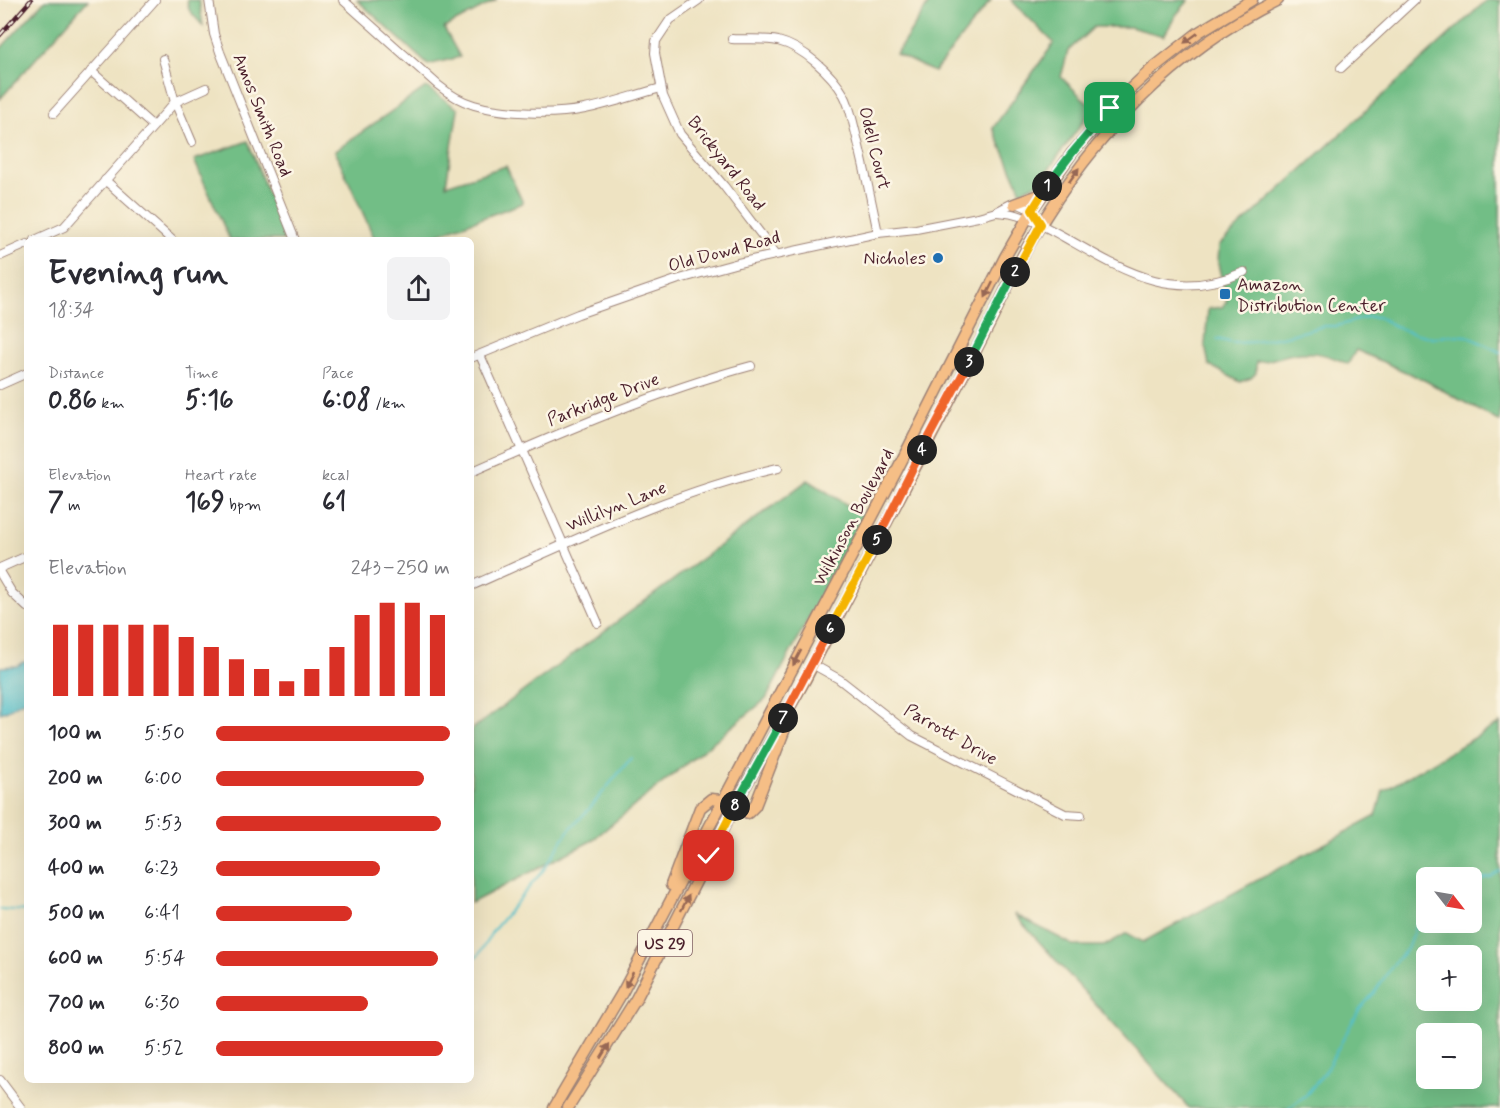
<!DOCTYPE html>
<meta charset="utf-8">
<style>
:root{--surface:#fff;--page:#f2f2f3;--text:#2b2b33;--muted:#7c7c81;--accent:#d93025}
body{margin:0;font-family:Mynerve,sans-serif;background:var(--page);color:var(--text);height:100vh;display:flex;flex-direction:column;font-size:22px;white-space:nowrap}
*{box-sizing:border-box;margin:0}
p{font-size:20px;color:var(--muted)}
.icon{flex:none;width:33px;height:33px;fill:none;stroke:currentColor;stroke-width:2;stroke-linecap:round;stroke-linejoin:round}
.map{position:relative;flex:1;overflow:hidden}
.drawer{position:absolute;left:24px;top:237px;width:450px;height:846px;display:flex;flex-direction:column;background:var(--surface);border-radius:9px;box-shadow:0 6px 24px #0002}
.drawer>*{flex:none}
.needle{width:39px;rotate:121deg}
.controls{position:absolute;left:1416px;top:867px;display:grid;gap:12px}
.controls a{display:grid;place-items:center;width:66px;height:66px;border-radius:9px;background:var(--surface);box-shadow:0 6px 24px #0002;font-size:30px}
.pin{position:absolute;display:grid;place-items:center;width:51px;height:51px;color:#fff;margin:-26px;border-radius:12px;box-shadow:0 3px 9px #0006}
.km{position:absolute;width:30px;height:30px;margin:-15px;border-radius:50%;background:#222;color:#fff;font-size:16px;line-height:30px;text-align:center}
.round{display:grid;place-items:center;flex:none;width:63px;height:63px;border-radius:9px;background:var(--page)}
.summary{display:flex;align-items:center;justify-content:space-between;height:102px;padding:0 24px}
h1{font-size:33px;font-weight:800;line-height:45px}
.figures{display:grid;grid-template-columns:repeat(3,1fr);gap:9px;height:102px;padding:6px 24px}
.figures div{display:grid;align-content:center}
.figures b{font-size:26px;font-weight:800}
.figures small{font-size:16px;font-weight:400}
.figures p{font-size:16px}
.chart{height:168px;padding:12px 24px}
.chart p{display:flex;justify-content:space-between}
.chart svg{width:100%;height:108px;margin-top:6px;stroke:var(--accent);stroke-width:6}
ul{padding:0 24px;list-style:none;font-size:20px}
li{display:grid;grid-template-columns:96px 72px 1fr;align-items:center;height:45px}
li i{height:15px;border-radius:8px;background:var(--accent)}
.map>svg:first-child{display:block}
</style>
<div class="map">
<svg width="1500" height="1108" viewBox="0 0 1500 1108">
<rect width="100%" height="100%" fill="#fcf5e5"/>
<filter id="ink" filterUnits="userSpaceOnUse"><feTurbulence type="fractalNoise" baseFrequency=".0167" numOctaves="2"/><feDisplacementMap in="SourceGraphic" scale="12" xChannelSelector="R" yChannelSelector="G"/><feConvolveMatrix kernelMatrix="1 2 1 2 8 2 1 2 1" color-interpolation-filters="sRGB"/></filter>
<filter id="wash" filterUnits="userSpaceOnUse"><feTurbulence type="fractalNoise" baseFrequency=".008" numOctaves="4" result="noise"/><feDisplacementMap in="SourceGraphic" scale="24" xChannelSelector="R" yChannelSelector="G"/><feGaussianBlur stdDeviation="1.35" result="paint"/><feColorMatrix in="noise" values="0 0 0 0 0 0 0 0 0 0 0 0 0 0 0 0 0 1.4 0 .05"/><feComposite in="paint" operator="in"/></filter>
<g filter="url(#wash)">
<rect width="100%" height="100%" fill="#eee3c2"/>
<!-- forest -->
<g fill="#72be86" stroke="#5e6e58" stroke-width="1.5" fill-rule="evenodd">
<path d="M45 0H88L0 99V49Z"/>
<path d="M187 0H199L203 26 189 10Z"/>
<path d="M357 0H497L444 28 460 57 428 65Z"/>
<path d="M931 0H991L934 72 896 54Z"/>
<path d="M1011 0H1189L1176 15 1164 36 1130 27H1094L1068 51 1061 77 1093 108 1039 183 1021 191 993 128 1054 43Z"/>
<path d="M1487 0H1500V422L1426 381 1356 350 1348 364C1329 355 1314 350 1293 354 1280 356 1269 362 1256 362V373L1251 378 1240 382 1209 365 1205 345 1208 309 1222 307 1227 301 1218 264 1219 245Z"/>
<path d="M426 87 458 109 446 185 506 166 523 203 422 240H375L335 151Z"/>
<path d="M248 141 285 240H230L194 160Z"/>
<path d="M808 480 863 515 766 699 591 841 471 903V730Z"/>
<path d="M1500 723V1108H1189L1014 914 1075 946H1104L1127 933 1143 942 1376 816 1383 791ZM1426 878H1472V922H1426ZM1426 956H1472V1000H1426ZM1426 1034H1472V1078H1426Z"/>
</g>
<!-- water -->
<path fill="#53c0cb" stroke="#4e707b" stroke-width="1.5" d="M23 662H27V700C17 702 11 711 0 713V667L17 666Z"/>
<g fill="none" stroke-linecap="round" stroke-linejoin="round">
<!-- stream -->
<g stroke="#53c0cb" stroke-width="2">
<path d="M1217 339 1233 343 1253 342 1286 336 1324 326H1337L1367 317H1378L1402 330 1434 338 1449 335 1467 336 1500 352"/>
<path d="M1472 881 1491 877 1500 871"/>
<path d="M0 909 27 911"/>
<path d="M471 958 478 956 492 932 545 868 568 831 590 808 631 758"/>
<path d="M1289 1108 1306 1095 1325 1072 1359 1010 1374 993 1395 962 1407 949 1426 899"/>
</g>
</g>
</g>
<g filter="url(#ink)">
<g fill="none" stroke-linecap="round" stroke-linejoin="round">
<defs>
<g id="minor">
<path d="M209 0 214 34 220 52 295 240"/>
<path d="M343 0 438 85C449 94 460 101 474 105 504 114 554 115 585 109 610 104 635 95 661 88"/>
<path d="M699 0 670 20 656 41 655 53 663 96 680 134 724 186 776 254"/>
<path d="M732 39C747 40 764 38 778 41 803 47 832 74 844 95 850 106 852 119 855 130 864 165 871 199 878 233"/>
<path d="M163 59 175 102 192 142"/>
<path d="M1341 68 1414 0"/>
<path d="M91 71 153 126"/>
<path d="M54 113 155 0"/>
<path d="M105 180 172 240"/>
<path d="M996 212C1020 212 1044 226 1064 237 1124 271 1173 303 1244 272"/>
<path d="M35 240 64 227 175 102 206 88"/>
<path d="M0 256 27 244"/>
<path d="M480 355 598 623"/>
<path d="M471 358 578 314 676 280 738 263 878 233 916 229 978 217 996 212 1011 204H1019L1032 210 1041 224"/>
<path d="M0 385 27 373"/>
<path d="M471 472C562 432 654 392 751 366"/>
<path d="M0 568 27 556"/>
<path d="M0 573 12 593 27 607"/>
<path d="M471 586C571 542 671 492 778 468"/>
<path d="M812 664 839 679 912 736 1065 814 1081 815"/>
<path d="M0 1080 21 1108"/>
</g>
<g id="major">
<path d="M1014 204 1042 194"/>
<path d="M734 807 748 813 755 806 788 721"/>
<path d="M671 885 700 808 711 799 722 800"/>
<path d="M554 1108 622 993 897 470 1005 257 1032 210 1072 153 1128 91 1153 68 1199 32 1252 0"/>
<path d="M568 1108 636 999 734 807 806 678 993 317C1006 290 1018 262 1034 236 1092 137 1174 51 1278 0"/>
</g>
</defs>
<!-- minor casing -->
<use href="#minor" stroke="#9c8176" stroke-width="10"/>
<!-- major casing -->
<use href="#major" stroke="#9c8176" stroke-width="13"/>
<!-- minor -->
<use href="#minor" stroke="#fff" stroke-width="8"/>
<!-- major -->
<use href="#major" stroke="#f5be86" stroke-width="10"/>
<defs>
<path id="rail" d="M0 35 31 0"/>
</defs>
<!-- rail casing -->
<use href="#rail" stroke="#4a1f2b" stroke-width="4.5"/>
<!-- rail -->
<use href="#rail" stroke="#fcf5e5" stroke-width="2" stroke-dasharray="7" stroke-linecap="butt"/>
</g>
<!-- one-way arrows -->
<defs><path id="oneway-solid" d="M-6-.8H1V-3.2L6.5 0L1 3.2V.8H-6Z" transform="scale(1.5)"/></defs>
<g fill="#976754">
<use href="#oneway-solid" transform="translate(1191 38) rotate(144)"/>
<use href="#oneway-solid" transform="translate(1074 175) rotate(-55)"/>
<use href="#oneway-solid" transform="translate(989 290) rotate(116)"/>
<use href="#oneway-solid" transform="translate(797 658) rotate(118)"/>
<use href="#oneway-solid" transform="translate(685 903) rotate(-63)"/>
<use href="#oneway-solid" transform="translate(629 980) rotate(117)"/>
<use href="#oneway-solid" transform="translate(605 1051) rotate(-58)"/>
</g>
</g>
<g fill="none" stroke-linecap="round" stroke-linejoin="round" filter="url(#ink)">
<defs>
<path id="split-1" d="M1047 186 1072 153 1110 108"/>
<path id="split-2" d="M1015 272 1041 224 1032 210 1047 186"/>
<path id="split-3" d="M969 362 1015 272"/>
<path id="split-4" d="M922 450 969 362"/>
<path id="split-5" d="M877 540 922 450"/>
<path id="split-6" d="M830 629 877 540"/>
<path id="split-7" d="M783 718 830 629"/>
<path id="split-8" d="M735 806 783 718"/>
<path id="split-9" d="M709 856 735 806"/>
</defs>
<!-- split-1 casing -->
<use href="#split-1" stroke="#fff" stroke-width="12"/>
<!-- split-2 casing -->
<use href="#split-2" stroke="#fff" stroke-width="12"/>
<!-- split-3 casing -->
<use href="#split-3" stroke="#fff" stroke-width="12"/>
<!-- split-4 casing -->
<use href="#split-4" stroke="#fff" stroke-width="12"/>
<!-- split-5 casing -->
<use href="#split-5" stroke="#fff" stroke-width="12"/>
<!-- split-6 casing -->
<use href="#split-6" stroke="#fff" stroke-width="12"/>
<!-- split-7 casing -->
<use href="#split-7" stroke="#fff" stroke-width="12"/>
<!-- split-8 casing -->
<use href="#split-8" stroke="#fff" stroke-width="12"/>
<!-- split-9 casing -->
<use href="#split-9" stroke="#fff" stroke-width="12"/>
<!-- split-1 -->
<use href="#split-1" stroke="#22a559" stroke-width="8"/>
<!-- split-2 -->
<use href="#split-2" stroke="#f5b400" stroke-width="8"/>
<!-- split-3 -->
<use href="#split-3" stroke="#22a559" stroke-width="8"/>
<!-- split-4 -->
<use href="#split-4" stroke="#f0652b" stroke-width="8"/>
<!-- split-5 -->
<use href="#split-5" stroke="#f0652b" stroke-width="8"/>
<!-- split-6 -->
<use href="#split-6" stroke="#f5b400" stroke-width="8"/>
<!-- split-7 -->
<use href="#split-7" stroke="#f0652b" stroke-width="8"/>
<!-- split-8 -->
<use href="#split-8" stroke="#22a559" stroke-width="8"/>
<!-- split-9 -->
<use href="#split-9" stroke="#f5b400" stroke-width="8"/>
</g>
<!-- markers -->
<g fill="#1f6fb2" stroke="#fcf5e5" stroke-width="2">
<circle cx="938" cy="258" r="6"/>
<rect x="1219" y="288" width="12" height="12" rx="3"/>
</g>
<g text-anchor="middle" stroke-width="5" stroke-linejoin="round" paint-order="stroke">
<!-- shield labels -->
<rect fill="#fcf5e5" stroke="#7f5f63" stroke-width="1.5" x="638" y="930" width="54" height="26" rx="4.5"/>
<g font-size="16" font-weight="bold" fill="#4a1f2b">
<text x="665" y="949">US 29</text>
</g>
<!-- street labels -->
<g font-size="18" fill="#4a1f2b" stroke="#fcf5e5">
<text transform="translate(263 115) rotate(68)" y="6">Amos Smith Road</text>
<text transform="translate(875 148) rotate(76)" y="6">Odell Court</text>
<text transform="translate(727 163) rotate(52)" y="6">Brickyard Road</text>
<text transform="translate(724 251) rotate(-15)" y="6">Old Dowd Road</text>
<text transform="translate(603 399) rotate(-21)" y="6">Parkridge Drive</text>
<text transform="translate(616 506) rotate(-22)" y="6">Willilyn Lane</text>
<text transform="translate(853 517) rotate(-62)" y="6">Wilkinson Boulevard</text>
<text transform="translate(951 734) rotate(30)" y="6">Parrott Drive</text>
</g>
<!-- poi labels -->
<g font-size="18" fill="#4a1f2b" stroke="#fcf5e5" text-anchor="end">
<text x="926" y="264">Nicholes</text>
<text x="1237" y="290" text-anchor="start">Amazon<tspan x="1237" dy="21">Distribution Center</tspan></text>
</g>
</g>
</svg>
<div class="controls">
<a><svg class="needle" viewBox="-14 -14 28 28"><path d="M0-13l5 13h-10z" fill="#e53935"/><path d="M0 13l5-13h-10z" fill="#7c7c81"/></svg></a>
<a>+</a>
<a>−</a>
</div>
<div class="pin" style="left:1110px;top:108px;background:#1e9e55"><svg class="icon" aria-label="arrive" viewBox="0 0 24 24"><path d="M6 21V4h12l-3 4 3 4H6"/></svg></div>
<div class="pin" style="left:709px;top:856px;background:#d93025"><svg class="icon" aria-label="check" viewBox="0 0 24 24"><path d="M5 12l5 5 9-10"/></svg></div>
<b class="km" style="left:1047px;top:186px">1</b>
<b class="km" style="left:1015px;top:272px">2</b>
<b class="km" style="left:969px;top:362px">3</b>
<b class="km" style="left:922px;top:450px">4</b>
<b class="km" style="left:877px;top:540px">5</b>
<b class="km" style="left:830px;top:629px">6</b>
<b class="km" style="left:783px;top:718px">7</b>
<b class="km" style="left:735px;top:806px">8</b>
<section class="drawer">
<div class="summary"><div><h1>Evening run</h1><p>18:34</p></div><a class="round"><svg class="icon" aria-label="share" viewBox="0 0 24 24"><path d="M12 15V3M7 8l5-5 5 5M5 13v7h14v-7"/></svg></a></div>
<div class="figures">
<div><p>Distance</p><b>0.86<small> km</small></b></div>
<div><p>Time</p><b>5:16</b></div>
<div><p>Pace</p><b>6:08<small> /km</small></b></div>
</div>
<div class="figures">
<div><p>Elevation</p><b>7<small> m</small></b></div>
<div><p>Heart rate</p><b>169<small> bpm</small></b></div>
<div><p>kcal</p><b>61</b></div>
</div>
<div class="chart"><p><span>Elevation</span>243–250 m</p>
<svg viewBox="0 0 160 44" preserveAspectRatio="none"><path d="M5 44V15M15 44V15M25 44V15M35 44V15M45 44V15M55 44V20M65 44V24M75 44V29M85 44V33M95 44V38M105 44V33M115 44V24M125 44V11M135 44V6M145 44V6M155 44V11"/></svg>
</div>
<ul>
<li><b>100 m</b>5:50<i style="width:100%"></i></li>
<li><b>200 m</b>6:00<i style="width:89%"></i></li>
<li><b>300 m</b>5:53<i style="width:96%"></i></li>
<li><b>400 m</b>6:23<i style="width:70%"></i></li>
<li><b>500 m</b>6:41<i style="width:58%"></i></li>
<li><b>600 m</b>5:54<i style="width:95%"></i></li>
<li><b>700 m</b>6:30<i style="width:65%"></i></li>
<li><b>800 m</b>5:52<i style="width:97%"></i></li>
</ul>
</section>
</div>
